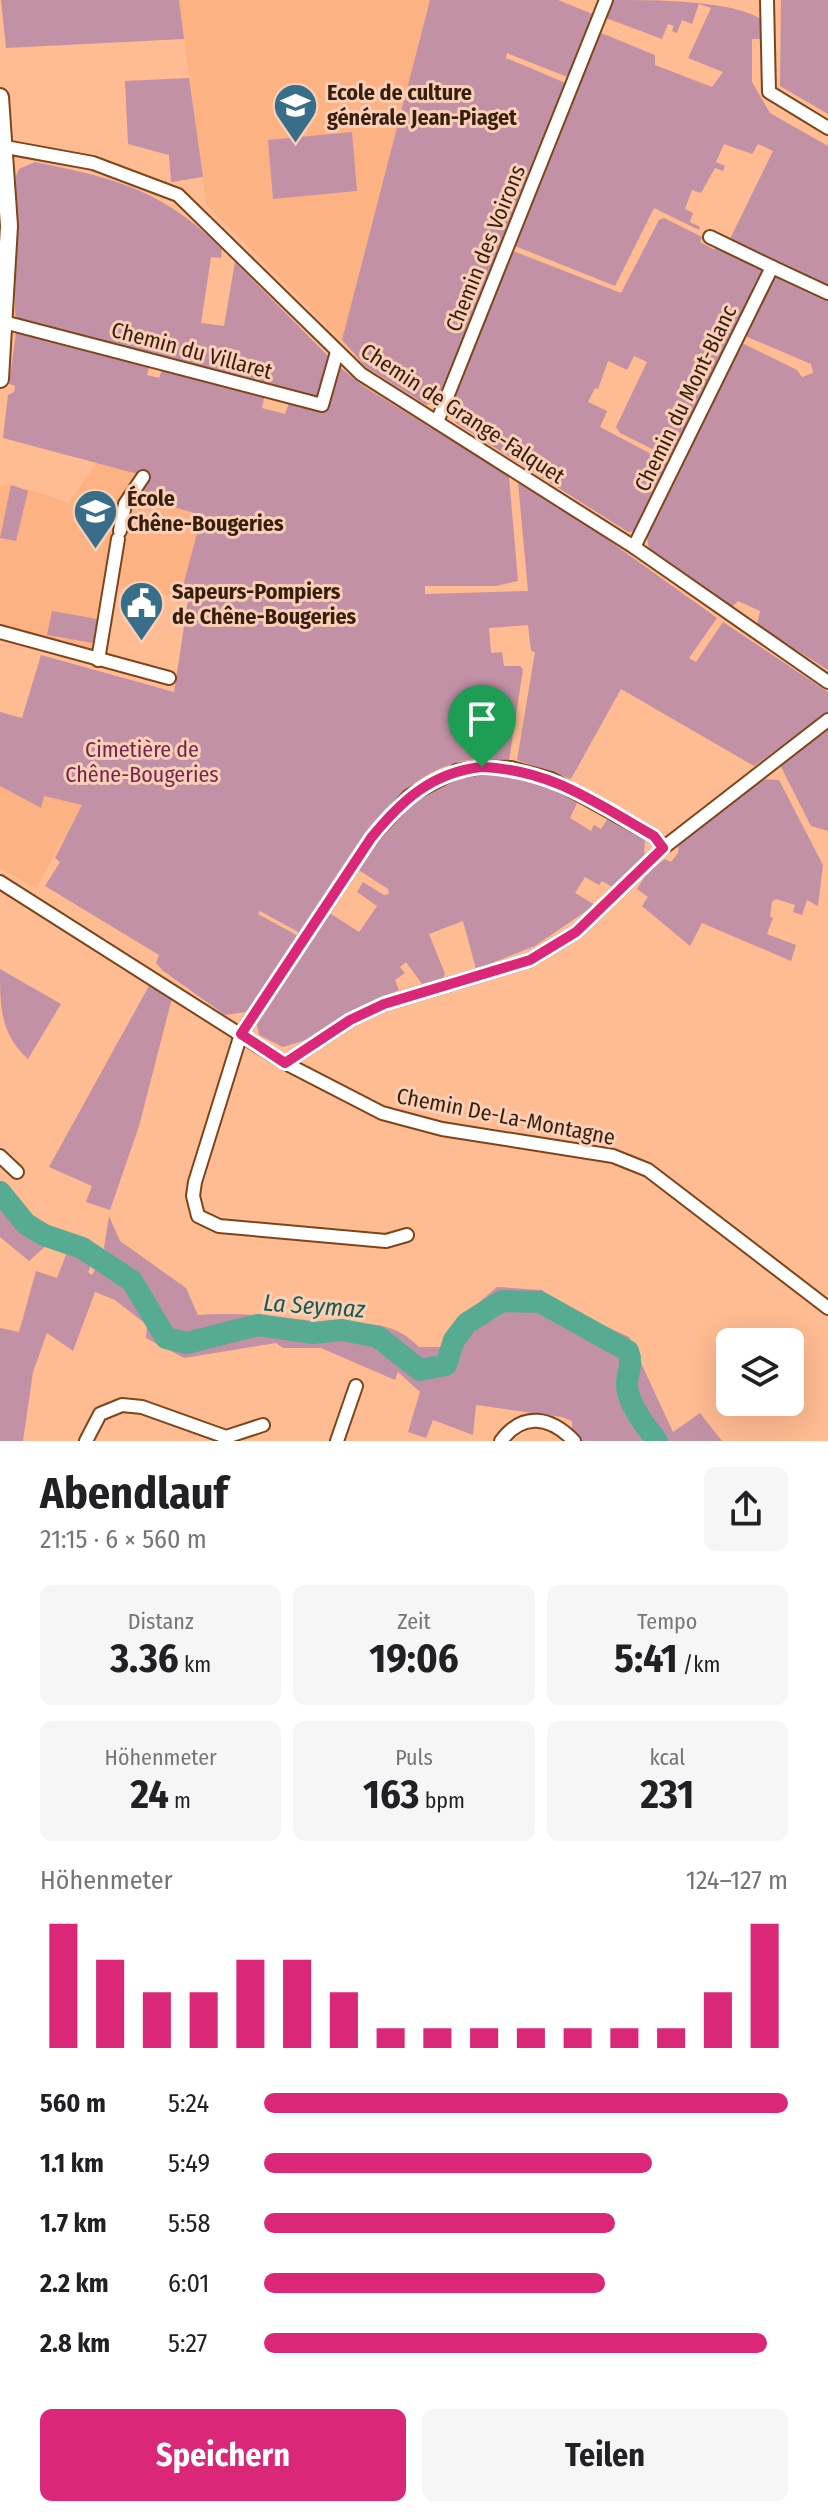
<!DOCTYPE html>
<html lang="de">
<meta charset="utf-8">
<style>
:root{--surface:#fff;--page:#f6f6f6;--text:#202124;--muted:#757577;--accent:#db2777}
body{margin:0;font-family:"Fira Sans Condensed",sans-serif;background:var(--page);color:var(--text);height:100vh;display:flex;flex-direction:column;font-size:30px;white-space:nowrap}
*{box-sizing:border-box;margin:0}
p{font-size:26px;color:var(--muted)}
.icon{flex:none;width:44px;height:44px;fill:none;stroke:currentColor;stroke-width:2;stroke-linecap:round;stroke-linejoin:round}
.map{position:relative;height:1441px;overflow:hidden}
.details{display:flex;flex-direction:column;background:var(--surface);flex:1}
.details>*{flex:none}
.fabs{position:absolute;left:716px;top:1328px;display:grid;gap:16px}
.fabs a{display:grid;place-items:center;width:88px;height:88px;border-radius:12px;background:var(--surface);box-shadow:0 8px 32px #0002;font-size:40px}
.pin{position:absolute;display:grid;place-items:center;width:68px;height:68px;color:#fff;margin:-82px -34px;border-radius:50% 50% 50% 0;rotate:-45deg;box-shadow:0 0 8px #0007}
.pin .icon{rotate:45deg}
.round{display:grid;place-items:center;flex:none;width:84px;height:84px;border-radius:12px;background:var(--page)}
.overview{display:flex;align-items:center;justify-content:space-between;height:136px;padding:0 40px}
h1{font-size:44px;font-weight:700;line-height:60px}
.figures{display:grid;grid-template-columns:repeat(3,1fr);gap:12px;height:136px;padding:8px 40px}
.figures div{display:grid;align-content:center;border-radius:12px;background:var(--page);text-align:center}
.figures b{font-size:40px;font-weight:700}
.figures small{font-size:22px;font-weight:400}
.figures p{font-size:22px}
.chart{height:224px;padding:16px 40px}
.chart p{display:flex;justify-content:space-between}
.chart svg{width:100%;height:144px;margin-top:8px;stroke:var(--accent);stroke-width:6}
.action{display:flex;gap:16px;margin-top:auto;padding:16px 40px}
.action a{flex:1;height:92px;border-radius:12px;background:var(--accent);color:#fff;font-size:32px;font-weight:700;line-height:92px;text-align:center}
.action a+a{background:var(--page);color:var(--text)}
ul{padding:0 40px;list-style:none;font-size:26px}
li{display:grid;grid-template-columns:128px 96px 1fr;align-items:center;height:60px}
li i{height:20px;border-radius:10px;background:var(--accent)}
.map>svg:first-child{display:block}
</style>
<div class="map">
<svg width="828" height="1441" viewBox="0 0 828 1441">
<rect width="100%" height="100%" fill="#ffbb91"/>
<!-- built -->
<g fill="#fcb283">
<path d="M179 0H430L342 340 206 204Z"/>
<path d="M97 462 150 477 142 498 202 515 179 606 173 596 115 586 103 652 0 624V486L13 484 69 503Z"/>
<path d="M0 786 40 808 44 796 82 805 36 888 0 868Z"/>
</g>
<!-- green -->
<g fill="#c291a5">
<path d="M1 0H179L184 39 6 48Z"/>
<path d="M430 0H558L595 15 570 78 507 53 506 58 568 84 440 401 426 405 366 367 342 340Z"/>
<path d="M614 0C654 0 731 0 761 19L762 39H752V82L770 113 828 146V288L729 241 773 151 758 144 752 154 724 144 716 162 725 166 723 171 715 168 701 193 692 190 685 209 693 213 690 222 700 227 699 230 654 208 615 286 515 246 601 33 655 55V65L712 87 723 72 688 58 711 8 699 4 692 24 682 20 677 33 672 31 674 26 668 24 662 39 606 18Z"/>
<path d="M781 0H828V114L780 86Z"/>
<path d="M189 78 203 177 171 182 169 155 128 144 125 81Z"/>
<path d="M352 132 357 191 273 199 268 140Z"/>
<path d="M35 162C115 178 163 190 222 249L221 258 211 257 201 323 224 326 235 262 331 359 320 398 23 323 15 315 16 176 19 169Z"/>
<path d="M664 218 702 237 700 242 713 249 722 247 764 271 672 459 620 433 616 427 647 362 634 356 627 370 608 361 598 389 595 388 588 402 607 411 600 427 670 464 637 531 628 532 456 423 450 413 451 405 513 251 621 293 659 220Z"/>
<path d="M776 273 828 298V670L757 625 760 611 738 601 732 607 649 549 647 537 742 343 797 370 802 377 813 373 811 364 745 336Z"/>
<path d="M16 332 150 364 147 375 159 378 163 368 265 394 262 408 285 414 290 400 324 409 337 365 363 386 509 476 518 581 496 586H425V594L528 591 518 482 594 530 717 618 689 658 696 662 723 622 828 692V712L754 766 621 689 571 779 517 760 535 652 531 651 528 625 489 628 491 653 502 652 504 666H520L523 669 509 761C404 740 348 862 300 933L260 911 258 914 298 936 246 1012 225 1015 162 970 156 963 159 955 45 886 60 862 55 858 82 805 44 796 41 808 0 786V712L22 718 41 655 174 692 188 601 180 597 202 515 141 498 149 477 3 438 8 395 14 392 15 386 9 384Z"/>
<path d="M11 485 28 491 16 541 0 538Z"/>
<path d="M52 611 97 619 93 643 47 635Z"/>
<path d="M828 730V831L811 826 780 765Z"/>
<path d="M476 772 523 775 526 780 542 781 579 799 570 818 591 831 594 825 601 829 608 818 645 840 644 855 614 888 602 881 599 885 585 877 575 893 595 905 535 946 476 969 463 921 429 934 445 974 443 978 422 984 406 962 400 967 405 973 395 980 399 990 355 1009 309 1039 283 1047 259 1035 256 1020 328 912 359 932 377 906 357 892 363 882 384 895 389 894 388 889 357 869C387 824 421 785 476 772Z"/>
<path d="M762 779 779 780 823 865 818 906 807 900 802 915 793 912 795 905 776 899 772 902 770 917 773 918 767 934 796 945 791 961 702 923 690 946 642 906 648 897 637 889 647 873 665 859 671 862 678 853 679 844Z"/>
<path d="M0 969 61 1004 28 1059C0 1034 0 1006 0 969Z"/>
<path d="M150 984 172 998 139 1126 110 1210 86 1202 92 1186 49 1167Z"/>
<path d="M0 1183 21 1215 48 1244 29 1261 0 1237Z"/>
<path d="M109 1216 120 1241 186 1288 198 1315C240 1312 279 1317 321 1322 359 1325 390 1317 419 1347H444L457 1321 497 1287 543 1290 545 1299 629 1337 673 1432 700 1413 722 1441H580L572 1433V1421L562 1417 476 1405 473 1435 433 1420 426 1438 408 1432 420 1392 398 1372 395 1380 321 1348H283L276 1343 184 1358 146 1338 147 1325 115 1300 95 1292 73 1351 47 1333 33 1372 23 1441H0V1328L19 1332 36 1271 57 1278 67 1252 92 1264 88 1272 92 1275 102 1256 110 1258 104 1248Z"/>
</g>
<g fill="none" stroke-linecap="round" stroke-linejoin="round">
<!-- river -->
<path stroke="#57ab93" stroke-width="22" d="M0 1192 26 1224 44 1235 82 1248 132 1281 166 1338 187 1343 258 1325 313 1333 342 1330 378 1337 420 1370 446 1365 454 1340 467 1323 502 1301 540 1302 628 1351C633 1364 628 1370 627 1383 626 1402 646 1427 657 1441"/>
<defs>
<g id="minor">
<path d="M767 0 769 92 828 128"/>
<path d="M0 146 93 163 178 195 361 374 634 547 828 682"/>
<path d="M772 267 828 293"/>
<path d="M0 321 322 405 337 352"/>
<path d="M437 422 606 0"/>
<path d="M120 531 125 504 143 477"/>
<path d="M634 547 772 267 710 237"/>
<path d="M0 632 169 678"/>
<path d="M98 660 118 539"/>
<path d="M0 882 285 1063 382 1113 442 1129 613 1156 648 1170 828 1308"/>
<path d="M285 1063 350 1020 384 1004 530 960 576 932 663 848 828 720"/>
<path d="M0 1156 17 1172"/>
<path d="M407 1235 386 1241 219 1226 198 1216 193 1196 195 1182 241 1034 371 838 409 796 456 771 482 767 511 768 551 779 654 836 663 848"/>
<path d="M86 1441 100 1414 122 1405 142 1407 226 1437 263 1425"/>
<path d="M337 1441 356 1386"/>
<path d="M501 1441C523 1411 551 1417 574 1441"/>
</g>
<path id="major" d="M0 97 9 226 0 379"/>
</defs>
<!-- minor casing -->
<use href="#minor" stroke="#7e441a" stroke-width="16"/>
<!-- major casing -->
<use href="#major" stroke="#7e441a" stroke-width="20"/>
<!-- minor -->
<use href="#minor" stroke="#fff" stroke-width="12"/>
<!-- major -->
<use href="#major" stroke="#fff" stroke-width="16"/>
</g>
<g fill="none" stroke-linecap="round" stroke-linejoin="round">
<defs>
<path id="route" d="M482 767C552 770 594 802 654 836L663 848 576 932 530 960 384 1004 350 1020 285 1063 241 1034 371 838C401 801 432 772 482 767Z"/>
</defs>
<!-- route casing -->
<use href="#route" stroke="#fff" stroke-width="16"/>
<!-- route -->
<use href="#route" stroke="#db2777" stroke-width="10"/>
</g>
<!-- icons -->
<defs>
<symbol id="school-pin" viewBox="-11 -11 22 30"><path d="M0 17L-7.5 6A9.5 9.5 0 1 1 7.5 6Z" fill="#386e8a" stroke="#f9d0b7"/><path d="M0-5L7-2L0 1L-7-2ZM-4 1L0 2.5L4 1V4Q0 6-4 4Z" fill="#fff"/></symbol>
<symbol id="civic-pin" viewBox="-11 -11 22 30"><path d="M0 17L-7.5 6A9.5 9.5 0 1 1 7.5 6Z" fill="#386e8a" stroke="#f9d0b7"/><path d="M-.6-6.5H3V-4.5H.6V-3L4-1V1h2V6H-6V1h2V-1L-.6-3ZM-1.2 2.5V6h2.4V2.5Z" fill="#fff"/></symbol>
</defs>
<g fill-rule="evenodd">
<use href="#school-pin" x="270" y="80" width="51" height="69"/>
<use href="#school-pin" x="70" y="486" width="51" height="69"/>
<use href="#civic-pin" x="116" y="578" width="51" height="69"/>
</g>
<g text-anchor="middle" stroke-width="6" stroke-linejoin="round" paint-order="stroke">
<!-- poi labels -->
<g font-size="22" font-weight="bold" fill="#361d0c" stroke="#f9d0b7" text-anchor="start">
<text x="327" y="100">Ecole de culture<tspan x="327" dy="25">générale Jean-Piaget</tspan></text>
<text x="127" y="506">École<tspan x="127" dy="25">Chêne-Bougeries</tspan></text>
<text x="172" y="599">Sapeurs-Pompiers<tspan x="172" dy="25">de Chêne-Bougeries</tspan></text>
</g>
<!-- street labels -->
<g font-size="22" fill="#361d0c" stroke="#f9d0b7">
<text transform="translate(485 248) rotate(-68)" y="8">Chemin des Voirons</text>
<text transform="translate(192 350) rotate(15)" y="8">Chemin du Villaret</text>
<text transform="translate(685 398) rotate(-64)" y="8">Chemin du Mont-Blanc</text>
<text transform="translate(463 413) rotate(33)" y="8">Chemin de Grange-Falquet</text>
<text transform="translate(506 1116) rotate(11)" y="8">Chemin De-La-Montagne</text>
</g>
<!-- park labels -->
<g font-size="22" fill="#75254d" stroke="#f9d0b7">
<text x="142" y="757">Cimetière de<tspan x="142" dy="25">Chêne-Bougeries</tspan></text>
</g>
<!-- water labels -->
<g font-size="24" font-style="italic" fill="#165a4a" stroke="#f9d0b7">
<text transform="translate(314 1306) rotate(4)" y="8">La Seymaz</text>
</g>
</g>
</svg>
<div class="fabs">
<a><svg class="icon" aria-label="layers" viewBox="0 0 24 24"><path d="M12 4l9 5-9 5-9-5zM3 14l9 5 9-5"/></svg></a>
</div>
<div class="pin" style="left:482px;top:767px;background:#1e9e55"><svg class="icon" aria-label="arrive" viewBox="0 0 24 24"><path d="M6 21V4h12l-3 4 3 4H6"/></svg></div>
</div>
<section class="details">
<div class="overview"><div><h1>Abendlauf</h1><p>21:15 · 6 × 560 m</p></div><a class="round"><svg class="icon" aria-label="share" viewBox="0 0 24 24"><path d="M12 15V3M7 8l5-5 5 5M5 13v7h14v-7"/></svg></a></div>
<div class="figures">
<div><p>Distanz</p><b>3.36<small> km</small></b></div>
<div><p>Zeit</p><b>19:06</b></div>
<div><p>Tempo</p><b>5:41<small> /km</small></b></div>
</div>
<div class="figures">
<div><p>Höhenmeter</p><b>24<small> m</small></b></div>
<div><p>Puls</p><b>163<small> bpm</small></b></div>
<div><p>kcal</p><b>231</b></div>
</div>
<div class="chart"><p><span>Höhenmeter</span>124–127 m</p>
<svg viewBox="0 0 160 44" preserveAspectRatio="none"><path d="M5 44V6M15 44V17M25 44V27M35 44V27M45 44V17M55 44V17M65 44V27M75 44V38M85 44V38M95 44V38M105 44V38M115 44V38M125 44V38M135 44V38M145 44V27M155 44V6"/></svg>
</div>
<ul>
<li><b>560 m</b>5:24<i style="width:100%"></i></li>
<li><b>1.1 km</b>5:49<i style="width:74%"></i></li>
<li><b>1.7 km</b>5:58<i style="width:67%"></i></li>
<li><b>2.2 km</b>6:01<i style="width:65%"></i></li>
<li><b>2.8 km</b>5:27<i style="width:96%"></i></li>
</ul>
<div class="action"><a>Speichern</a><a>Teilen</a></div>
</section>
